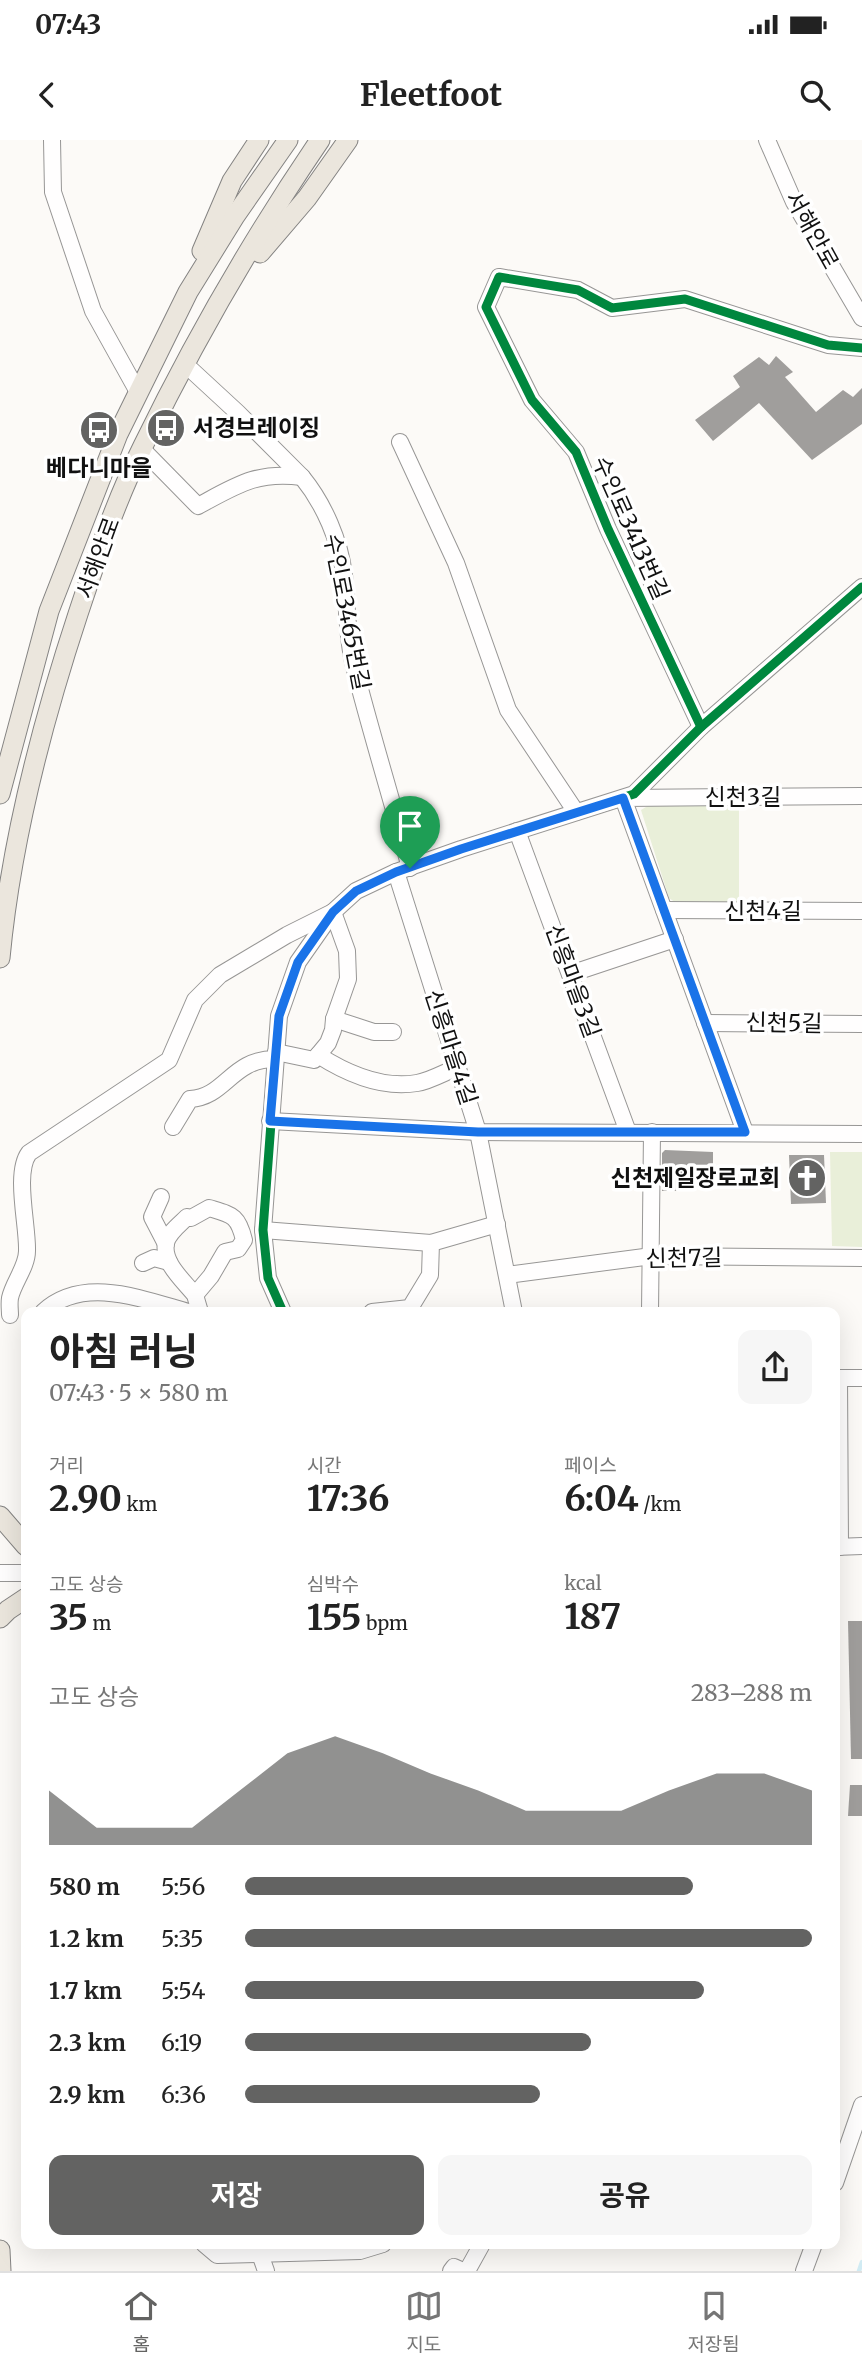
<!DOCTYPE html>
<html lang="ko">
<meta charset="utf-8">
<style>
:root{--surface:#fff;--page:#f6f6f6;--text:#222;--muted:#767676;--line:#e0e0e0;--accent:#636362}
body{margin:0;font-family:Merriweather,"Noto Sans KR",serif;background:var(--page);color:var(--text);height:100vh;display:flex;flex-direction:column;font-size:26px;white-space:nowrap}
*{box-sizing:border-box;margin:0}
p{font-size:23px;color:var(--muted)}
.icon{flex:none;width:38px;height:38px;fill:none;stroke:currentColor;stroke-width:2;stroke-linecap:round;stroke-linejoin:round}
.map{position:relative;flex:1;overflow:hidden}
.side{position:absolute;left:21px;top:1167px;width:819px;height:942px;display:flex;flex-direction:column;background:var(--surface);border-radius:14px;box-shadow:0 7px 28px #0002}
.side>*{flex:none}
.pin{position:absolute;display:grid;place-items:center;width:60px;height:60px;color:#fff;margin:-72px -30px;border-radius:50% 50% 50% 0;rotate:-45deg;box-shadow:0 0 7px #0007}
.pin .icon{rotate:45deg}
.round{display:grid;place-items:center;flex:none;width:74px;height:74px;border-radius:14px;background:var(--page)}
.overview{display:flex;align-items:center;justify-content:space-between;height:119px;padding:0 28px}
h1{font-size:38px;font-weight:700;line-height:52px}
.stats{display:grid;grid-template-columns:repeat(3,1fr);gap:10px;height:119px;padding:7px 28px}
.stats div{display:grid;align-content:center}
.stats b{font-size:35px;font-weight:700}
.stats small{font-size:19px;font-weight:400}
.stats p{font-size:19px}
.chart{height:196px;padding:14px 28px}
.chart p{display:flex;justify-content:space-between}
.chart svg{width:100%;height:126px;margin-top:7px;fill:var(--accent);opacity:.7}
.primary-button{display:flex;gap:14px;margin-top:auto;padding:14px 28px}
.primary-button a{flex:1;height:80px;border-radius:14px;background:var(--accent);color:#fff;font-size:28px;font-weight:700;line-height:80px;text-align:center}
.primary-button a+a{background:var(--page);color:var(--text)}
ul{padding:0 28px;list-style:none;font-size:23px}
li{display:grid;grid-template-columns:112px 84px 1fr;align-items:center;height:52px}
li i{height:18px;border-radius:9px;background:var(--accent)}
.status{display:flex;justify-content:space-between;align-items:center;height:49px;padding:0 35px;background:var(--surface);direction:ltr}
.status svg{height:19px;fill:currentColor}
header{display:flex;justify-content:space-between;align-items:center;height:91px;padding:0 28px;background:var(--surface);font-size:32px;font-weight:700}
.tab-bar{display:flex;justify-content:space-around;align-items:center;height:98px;border-top:2px solid var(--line);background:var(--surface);font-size:19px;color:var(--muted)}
.tab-bar a{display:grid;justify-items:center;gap:4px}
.tab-bar .on{color:var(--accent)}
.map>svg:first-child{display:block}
</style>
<div class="status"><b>07:43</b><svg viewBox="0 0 49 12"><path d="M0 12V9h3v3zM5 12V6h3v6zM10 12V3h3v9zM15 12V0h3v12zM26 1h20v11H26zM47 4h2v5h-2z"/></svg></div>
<header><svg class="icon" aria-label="back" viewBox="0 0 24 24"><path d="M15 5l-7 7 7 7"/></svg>Fleetfoot<svg class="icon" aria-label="search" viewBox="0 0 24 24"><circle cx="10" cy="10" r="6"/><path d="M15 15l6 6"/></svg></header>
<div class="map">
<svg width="862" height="2131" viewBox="0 0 862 2131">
<rect width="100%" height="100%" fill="#fcfaf7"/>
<!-- green -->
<g fill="#e9efd9">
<path d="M651 664 739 666V765L682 767 669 758 641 670Z"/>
<path d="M830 1012H862V1107L832 1106Z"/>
</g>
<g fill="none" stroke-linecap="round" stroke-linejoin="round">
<!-- stream -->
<path stroke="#d1ebf3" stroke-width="4.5" d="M859 2131 862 2122"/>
</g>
<!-- building -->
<g fill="#a09e9c">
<path d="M776 216 793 232 785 237 816 272 843 250 853 257 862 248V284L812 320 759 263 713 301 695 280 740 247 733 236 759 217 769 225Z"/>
<path d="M665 1010 713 1012V1036H684L683 1051H662V1013Z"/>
<path d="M789 1015H824L826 1063 791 1064Z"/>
<path d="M848 1481H862V1619H851Z"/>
<path d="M850 1645H862V1676H848Z"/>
</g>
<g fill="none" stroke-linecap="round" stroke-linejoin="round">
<defs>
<g id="minor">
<path d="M52 0 53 52 93 171 138 252"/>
<path d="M767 0 794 62 862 178"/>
<path d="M186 225 238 273 302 337C324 364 340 401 344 435 348 465 346 495 354 526 371 593 392 660 410 728"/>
<path d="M400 302 456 423 508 570 576 672"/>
<path d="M142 309 198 366C237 345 257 331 302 337"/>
<path d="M701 587 608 389 576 312 532 260 486 167 499 137 578 150 612 168 685 159 828 205 862 208"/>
<path d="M517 691 628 992"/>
<path d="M396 732 478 992 514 1172"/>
<path d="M664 770 862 771"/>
<path d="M570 834 675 799"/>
<path d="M334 879 374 892H393"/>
<path d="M705 883 862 884"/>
<path d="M318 915C346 933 382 949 417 943 430 941 445 932 458 927"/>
<path d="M270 981 478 992 862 994"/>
<path d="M173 987 190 959C226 957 231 919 275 919"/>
<path d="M745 992 623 658 862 656"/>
<path d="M161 1057 152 1077 166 1104"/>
<path d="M263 1090 431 1103"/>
<path d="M143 1123 154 1118 169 1122"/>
<path d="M507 1135 652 1116 862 1118"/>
<path d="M195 1155C184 1141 162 1123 166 1103 168 1093 180 1084 187 1077L191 1078 209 1068C232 1075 238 1075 244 1100L238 1109 225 1112 211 1136 195 1155 200 1172"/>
<path d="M43 1172C83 1135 142 1159 188 1172"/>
<path d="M283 1172 268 1138 263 1090 279 876 298 822 333 772 356 751 396 732 461 709 634 654 701 587 862 447"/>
<path d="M372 1172 410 1168 430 1135 431 1103 497 1084"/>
<path d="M650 1172 652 992"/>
<path d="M10 1175C10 1170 9 1164 10 1158 13 1143 27 1127 27 1111 28 1086 14 1033 29 1013L169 920 195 860 220 835 287 795 333 772 347 811 348 839 334 879 333 890 328 903 314 920 276 912"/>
<path d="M835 1238H862"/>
<path d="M839 1238 840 1407"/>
<path d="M835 1407 862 1406"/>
<path d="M0 1433H26"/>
<path d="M835 2043 862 1965"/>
<path d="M204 2104 217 2115 360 2111 383 2104"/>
<path d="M260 2114 266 2131"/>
<path d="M451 2131 454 2127 463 2131"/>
<path d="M467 2131 482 2104"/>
<path d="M804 2131 814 2104"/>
</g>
<g id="major">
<path d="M202 111 232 41 259 0"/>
<path d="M260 113 307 58 348 0"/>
<path d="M0 654 49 471 118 294 188 152 235 76 288 0"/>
<path d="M0 818C11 701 41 586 78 474 97 417 116 360 143 306 194 201 254 97 320 0"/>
<path d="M0 1376 26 1406"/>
<path d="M0 1478 8 1470 26 1458"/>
<path d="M0 2110 1 2131"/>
</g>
</defs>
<!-- minor casing -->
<use href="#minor" stroke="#979695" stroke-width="18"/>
<!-- major casing -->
<use href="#major" stroke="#848382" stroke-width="21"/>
<!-- minor -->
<use href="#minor" stroke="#fffefe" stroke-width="16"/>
<!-- major -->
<use href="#major" stroke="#ebe6dd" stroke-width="19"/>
<defs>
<g id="cycleway">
<path d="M701 587 608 389 576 312 532 260 486 167 499 137 578 150 612 168 685 159 828 205 862 208"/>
<path d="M283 1172 268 1138 263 1090 279 876 298 822 333 772 356 751 396 732 461 709 634 654 701 587 862 447"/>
</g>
</defs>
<!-- cycleway casing -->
<use href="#cycleway" stroke="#fff" stroke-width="13"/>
<!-- cycleway -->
<use href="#cycleway" stroke="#00873e" stroke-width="9"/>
</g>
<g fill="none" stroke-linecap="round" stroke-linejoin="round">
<defs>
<path id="route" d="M623 658 745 992H478L270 981 279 876 298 822 333 772 356 751 396 732 461 709Z"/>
</defs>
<!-- route casing -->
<use href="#route" stroke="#fff" stroke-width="14"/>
<!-- route -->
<use href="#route" stroke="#1a73e8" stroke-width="9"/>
</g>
<!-- icons -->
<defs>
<symbol id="bus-disc" viewBox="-11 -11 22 22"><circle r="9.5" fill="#636362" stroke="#fff"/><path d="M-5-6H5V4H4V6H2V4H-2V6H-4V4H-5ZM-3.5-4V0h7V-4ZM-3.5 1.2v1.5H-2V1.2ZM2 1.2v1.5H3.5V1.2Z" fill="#fff"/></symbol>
<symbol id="church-disc" viewBox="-11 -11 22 22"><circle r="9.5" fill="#636362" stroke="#fff"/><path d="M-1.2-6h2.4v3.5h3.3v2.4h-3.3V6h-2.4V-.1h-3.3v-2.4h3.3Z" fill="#fff"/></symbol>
</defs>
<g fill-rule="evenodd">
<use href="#bus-disc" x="144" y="266" width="44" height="44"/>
<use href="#bus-disc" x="77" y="268" width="44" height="44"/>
<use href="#church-disc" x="785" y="1016" width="44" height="44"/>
</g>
<g text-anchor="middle" stroke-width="7" stroke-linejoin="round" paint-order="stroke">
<!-- street labels -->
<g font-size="23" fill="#111" stroke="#fff">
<text transform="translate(812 90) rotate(61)" y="8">서해안로</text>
<text transform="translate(631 388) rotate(66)" y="8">수인로3413번길</text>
<text transform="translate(98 418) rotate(-70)" y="8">서해안로</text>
<text transform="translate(347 472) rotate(79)" y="8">수인로3465번길</text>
<text x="743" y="665">신천3길</text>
<text x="763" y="779">신천4길</text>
<text transform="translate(573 841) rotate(70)" y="8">신흥마을3길</text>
<text transform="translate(784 883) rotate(1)" y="8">신천5길</text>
<text transform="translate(451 907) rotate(72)" y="8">신흥마을4길</text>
<text transform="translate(684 1118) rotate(-1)" y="8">신천7길</text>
</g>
<!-- poi labels -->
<g font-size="23" font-weight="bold" fill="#111" stroke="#fff" text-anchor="start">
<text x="193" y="296">서경브레이징</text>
<text x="99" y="336" text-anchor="middle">베다니마을</text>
<text x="780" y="1046" text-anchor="end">신천제일장로교회</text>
</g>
</g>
</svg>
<div class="pin" style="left:410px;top:728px;background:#1e9e55"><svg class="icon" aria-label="arrive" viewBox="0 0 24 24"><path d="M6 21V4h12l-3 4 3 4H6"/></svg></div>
<section class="side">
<div class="overview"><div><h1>아침 러닝</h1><p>07:43 · 5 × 580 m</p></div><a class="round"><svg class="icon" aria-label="share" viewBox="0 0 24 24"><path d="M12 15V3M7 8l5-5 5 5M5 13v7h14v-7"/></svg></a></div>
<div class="stats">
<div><p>거리</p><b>2.90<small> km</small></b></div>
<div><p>시간</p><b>17:36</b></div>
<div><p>페이스</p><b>6:04<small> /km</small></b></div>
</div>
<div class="stats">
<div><p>고도 상승</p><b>35<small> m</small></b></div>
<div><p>심박수</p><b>155<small> bpm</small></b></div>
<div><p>kcal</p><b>187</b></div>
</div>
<div class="chart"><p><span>고도 상승</span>283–288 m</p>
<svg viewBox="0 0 160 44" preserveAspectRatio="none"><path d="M0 44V25L10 38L20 38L30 38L40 25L50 12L60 6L70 12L80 19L90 25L100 32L110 32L120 32L130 25L140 19L150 19L160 25V44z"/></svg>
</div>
<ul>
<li><b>580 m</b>5:56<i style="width:79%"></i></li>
<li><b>1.2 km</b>5:35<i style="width:100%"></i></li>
<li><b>1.7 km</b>5:54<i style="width:81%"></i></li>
<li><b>2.3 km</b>6:19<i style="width:61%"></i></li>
<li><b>2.9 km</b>6:36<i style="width:52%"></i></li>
</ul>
<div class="primary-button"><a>저장</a><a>공유</a></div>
</section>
</div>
<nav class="tab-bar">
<a class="on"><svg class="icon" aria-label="home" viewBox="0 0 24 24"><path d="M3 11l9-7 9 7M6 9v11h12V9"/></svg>홈</a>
<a><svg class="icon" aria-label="map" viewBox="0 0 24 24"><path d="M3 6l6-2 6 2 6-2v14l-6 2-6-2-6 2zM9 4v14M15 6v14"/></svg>지도</a>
<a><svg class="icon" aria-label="saved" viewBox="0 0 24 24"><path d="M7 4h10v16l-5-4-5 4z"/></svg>저장됨</a>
</nav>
